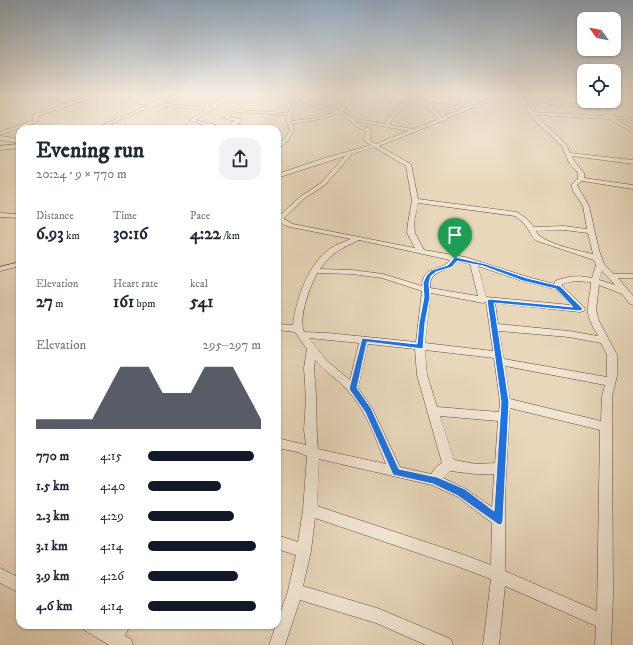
<!DOCTYPE html>
<meta charset="utf-8">
<style>
:root{--surface:#fff;--page:#f2f2f3;--text:#1f2937;--muted:#747a83;--accent:#111827}
body{margin:0;font-family:"IM FELL DW Pica",serif;background:var(--page);color:var(--text);height:100vh;display:flex;flex-direction:column;font-size:15px;white-space:nowrap}
*{box-sizing:border-box;margin:0}
p{font-size:13px;color:var(--muted)}
.icon{flex:none;width:22px;height:22px;fill:none;stroke:currentColor;stroke-width:2;stroke-linecap:round;stroke-linejoin:round}
.map{position:relative;flex:1;overflow:hidden}
.drawer{position:absolute;left:16px;top:125px;width:265px;height:504px;display:flex;flex-direction:column;background:var(--surface);border-radius:12px;box-shadow:0 1px 3px #0004}
.drawer>*{flex:none}
.needle{width:26px;rotate:303deg}
.controls{position:absolute;left:577px;top:12px;display:grid;gap:8px}
.controls a{display:grid;place-items:center;width:44px;height:44px;border-radius:8px;background:var(--surface);box-shadow:0 1px 3px #0004;font-size:20px}
.pin{position:absolute;display:grid;place-items:center;width:34px;height:34px;color:#fff;margin:-41px -17px;border-radius:50% 50% 50% 0;rotate:-45deg;box-shadow:0 0 4px #0007}
.pin .icon{rotate:45deg}
.round{display:grid;place-items:center;flex:none;width:42px;height:42px;border-radius:12px;background:var(--page)}
.summary{display:flex;align-items:center;justify-content:space-between;height:68px;padding:0 20px}
h1{font-size:22px;font-weight:700;line-height:30px}
.metrics{display:grid;grid-template-columns:repeat(3,1fr);gap:6px;height:68px;padding:4px 20px}
.metrics div{display:grid;align-content:center}
.metrics b{font-size:17px;font-weight:700}
.metrics small{font-size:11px;font-weight:400}
.metrics p{font-size:11px}
.chart{height:112px;padding:8px 20px}
.chart p{display:flex;justify-content:space-between}
.chart svg{width:100%;height:72px;margin-top:4px;fill:var(--accent);opacity:.7}
ul{padding:0 20px;list-style:none;font-size:13px}
li{display:grid;grid-template-columns:64px 48px 1fr;align-items:center;height:30px}
li i{height:10px;border-radius:5px;background:var(--accent)}
.map>svg:first-child{display:block}
</style>
<div class="map">
<svg width="633" height="645" viewBox="0 0 633 645">
<rect width="100%" height="100%" fill="#e8d7bb"/>
<filter id="stains"><feTurbulence type="fractalNoise" baseFrequency=".005" numOctaves="4"/><feColorMatrix values="0 0 0 0 .2 0 0 0 0 .09 0 0 0 0 .02 0 0 0 .5 -.17"/></filter>
<radialGradient id="worn" r=".72"><stop offset=".6" stop-color="#630" stop-opacity="0"/><stop offset="1" stop-color="#630" stop-opacity=".3"/></radialGradient>
<g fill="none" stroke-linecap="round" stroke-linejoin="round">
<defs>
<g id="street">
<path d="M24 95C40 95 55 100 70 101 79 102 88 95 97 95 115 97 134 104 153 102 160 102 165 95 173 95L160 103 209 108 224 95H229L215 108 195 120 216 125 214 129H210L211 127 189 120 205 110 155 105 99 129H93L149 105 114 101 94 97 37 117 39 121 0 135V132L34 120 32 117 33 115 67 103Z"/>
<path d="M294 95H298L312 102 321 95H326L315 104 326 108 339 110 351 95H355L343 112 352 118 385 124 388 118 401 106 389 103 396 95H401L394 102 403 104 412 95H417L392 120 389 125 413 129 439 119 428 109 427 99 424 95 452 102 459 95H464L456 103 471 106 499 95H506L446 119V121H442L379 146 411 164 418 199 517 212 527 219 534 227 564 226 587 229 583 206 573 191 571 185 578 178V173L569 163 562 146 535 121 517 95H521L523 98 602 107 600 101H604L607 109 606 113 611 116 633 118V120L616 119 633 130V133L609 119 535 115 566 144 570 153 633 160V164L572 156 575 162 584 173V178L633 185V189L582 181 577 185 589 206 599 250 604 264 614 274H633V278H618L633 296V305L630 304 622 294 599 285 596 310 599 321 617 355V376L612 396V427L613 594 611 645H595L596 626 505 586 499 645H483L491 579 459 567 315 518 311 551 303 586 377 608 451 639 453 645H426L376 623 300 600 285 645H269L288 591 296 555 277 549V535L298 542 303 510 307 456 298 452 277 448V438L306 445 304 430 306 399 304 368 307 349 295 332 277 330V324L293 325C296 300 308 263 331 248 337 244 344 242 351 239L290 227 284 225 278 220 279 216 301 196 321 183 345 156 277 178V174L325 158 371 145 364 141 366 131C354 127 350 119 340 114L316 120 292 124 294 130 288 141 277 150V145L284 139 290 130 287 122V115L236 112 229 117 241 119V121L237 124 245 126 244 129H239L240 128 231 125V123L235 121 223 118 235 110 288 113 296 98ZM299 100 323 110 334 112 316 118 291 121 293 109ZM431 101 466 107 442 117 433 109ZM525 101 603 110 602 113 604 116 533 112ZM355 121 408 131 376 144 370 140 371 129 361 126ZM374 147 406 166 412 201 408 223 407 233 415 248 293 224 284 219V218L305 198 325 185 352 154ZM418 203 515 216C520 219 524 223 527 228 531 233 531 237 537 241L594 260 596 265 592 278C578 275 568 276 555 281L554 284 528 277 465 257 424 250 415 233 414 223ZM564 230 588 233 593 254C580 251 540 243 536 231ZM359 240 450 260C442 272 423 264 422 286L383 274 352 270 320 269C331 253 342 248 359 240ZM457 261 470 264 478 296 430 288C429 268 448 274 457 261ZM478 266 522 281 555 289 571 305 486 297ZM602 271 615 285 599 280ZM317 273 352 274 382 278 422 291 416 342 328 333 304 332C298 317 310 287 317 273ZM575 281 591 282C591 291 588 300 588 309 587 318 594 328 598 336L569 331 498 324 495 303 580 312 584 311 585 309 584 307 562 286V284ZM431 293 483 303 486 302 493 351 425 343ZM499 331 569 337 601 343 607 355V377L504 359ZM309 338 359 343 350 380 327 361ZM368 344 415 349 417 375 442 463 437 466 431 474 400 467 372 408 358 388ZM425 350 494 358 500 402 499 412 437 407 427 375ZM315 360C325 372 339 380 349 392 367 412 376 440 386 464L318 449C316 431 317 416 316 398 316 385 313 373 315 360ZM505 366 605 385 602 396 601 421 510 399ZM510 408 600 430 597 611 505 571V496ZM440 416 498 421 495 463 476 464 454 460ZM319 459 432 485 458 497 492 523 491 565 459 553 317 506ZM450 471 476 474H494L492 507 466 489 443 478Z"/>
<path d="M0 136 20 139V143L0 140Z"/>
<path d="M20 144V148L0 150V146Z"/>
<path d="M0 213 20 214V218L0 217Z"/>
<path d="M20 262V266L0 271V267Z"/>
<path d="M0 568 20 578V593L0 583Z"/>
<path d="M81 625H104L112 629 114 625H130L125 636 131 639 133 645H109L84 630Z"/>
</g>
</defs>
<!-- street casing -->
<use href="#street" stroke="#684d37" stroke-width="1"/>
<!-- street -->
<use href="#street" fill="#f0e5d3" fill-rule="evenodd"/>
</g>
<!-- sky -->
<linearGradient id="sky" x2="0" y2="1"><stop stop-color="#91a9be"/><stop offset="0.51" stop-color="#f5ede0"/><stop offset="1" stop-color="#f5ede0" stop-opacity="0"/></linearGradient>
<rect width="633" height="186" fill="url(#sky)"/>
<!-- route -->
<path fill="#1a73e8" stroke="#fff" fill-rule="evenodd" d="M455 257 486 264 527 278 560 286 583 309 580 311 494 303 509 402 503 520 502 524 499 525 458 496 433 484 393 475 365 412 349 389 362 338 417 344 419 323 424 297 423 283 426 276 432 270 448 265ZM457 261 483 266 523 281 556 289 573 307 490 299 487 300 501 402 494 511 465 489 437 477 399 469 371 408 357 388 367 342 423 349 425 323 430 297 429 283 431 276 436 272 452 267Z"/>
<rect width="100%" height="100%" filter="url(#stains)"/>
<rect width="100%" height="100%" fill="url(#worn)"/>
</svg>
<div class="controls">
<a><svg class="needle" viewBox="-14 -14 28 28"><path d="M0-13l5 13h-10z" fill="#e53935"/><path d="M0 13l5-13h-10z" fill="#747a83"/></svg></a>
<a><svg class="icon" aria-label="locate" viewBox="0 0 24 24"><circle cx="12" cy="12" r="6"/><path d="M12 2v4M12 18v4M2 12h4M18 12h4"/></svg></a>
</div>
<div class="pin" style="left:455px;top:259px;background:#1e9e55"><svg class="icon" aria-label="arrive" viewBox="0 0 24 24"><path d="M6 21V4h12l-3 4 3 4H6"/></svg></div>
<section class="drawer">
<div class="summary"><div><h1>Evening run</h1><p>20:24 · 9 × 770 m</p></div><a class="round"><svg class="icon" aria-label="share" viewBox="0 0 24 24"><path d="M12 15V3M7 8l5-5 5 5M5 13v7h14v-7"/></svg></a></div>
<div class="metrics">
<div><p>Distance</p><b>6.93<small> km</small></b></div>
<div><p>Time</p><b>30:16</b></div>
<div><p>Pace</p><b>4:22<small> /km</small></b></div>
</div>
<div class="metrics">
<div><p>Elevation</p><b>27<small> m</small></b></div>
<div><p>Heart rate</p><b>161<small> bpm</small></b></div>
<div><p>kcal</p><b>541</b></div>
</div>
<div class="chart"><p><span>Elevation</span>295–297 m</p>
<svg viewBox="0 0 160 44" preserveAspectRatio="none"><path d="M0 44V38L10 38L20 38L30 38L40 38L50 22L60 6L70 6L80 6L90 22L100 22L110 22L120 6L130 6L140 6L150 22L160 38V44z"/></svg>
</div>
<ul>
<li><b>770 m</b>4:15<i style="width:94%"></i></li>
<li><b>1.5 km</b>4:40<i style="width:65%"></i></li>
<li><b>2.3 km</b>4:29<i style="width:76%"></i></li>
<li><b>3.1 km</b>4:14<i style="width:96%"></i></li>
<li><b>3.9 km</b>4:26<i style="width:80%"></i></li>
<li><b>4.6 km</b>4:14<i style="width:96%"></i></li>
</ul>
</section>
</div>
